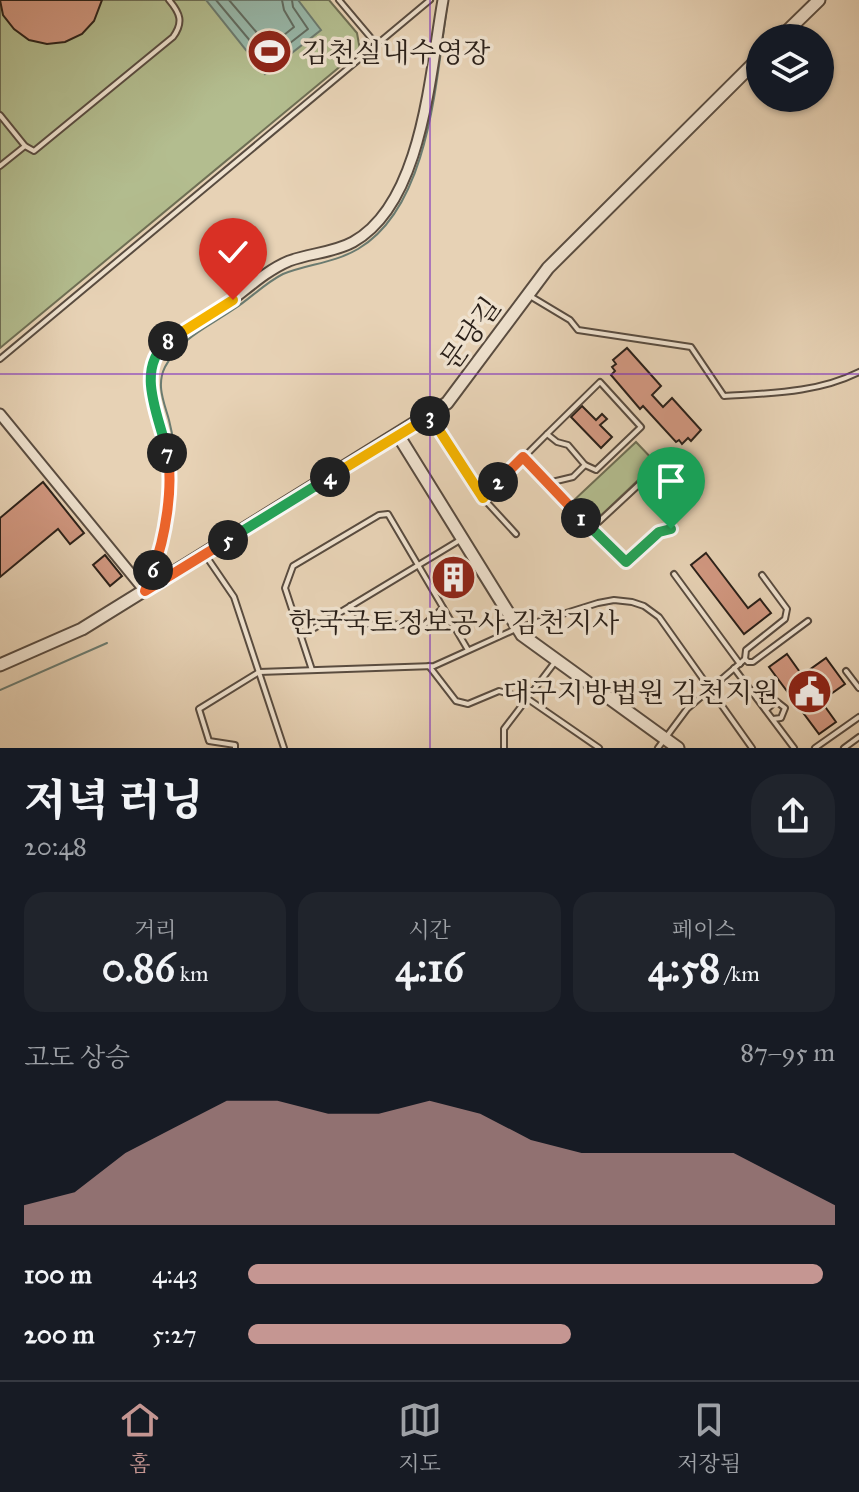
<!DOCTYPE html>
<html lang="ko">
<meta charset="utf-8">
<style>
:root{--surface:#171b24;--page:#20242c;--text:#f1f3f6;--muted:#9ea1a6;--line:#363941;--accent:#c59692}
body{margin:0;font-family:"IM FELL Great Primer","Noto Serif KR",serif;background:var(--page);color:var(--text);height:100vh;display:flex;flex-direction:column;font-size:30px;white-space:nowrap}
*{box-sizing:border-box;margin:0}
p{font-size:26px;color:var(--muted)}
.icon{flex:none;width:44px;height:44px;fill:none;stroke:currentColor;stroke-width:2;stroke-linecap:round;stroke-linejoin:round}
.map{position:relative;height:748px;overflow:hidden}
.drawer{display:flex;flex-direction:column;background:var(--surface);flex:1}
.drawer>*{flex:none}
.fabs{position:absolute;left:746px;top:24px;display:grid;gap:16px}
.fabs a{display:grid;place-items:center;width:88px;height:88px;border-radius:50%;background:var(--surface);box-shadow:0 2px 6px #0004;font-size:40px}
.pin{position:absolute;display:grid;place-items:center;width:68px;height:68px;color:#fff;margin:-82px -34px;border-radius:50% 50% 50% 0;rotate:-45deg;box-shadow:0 0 8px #0007}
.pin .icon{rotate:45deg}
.km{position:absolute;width:40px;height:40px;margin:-20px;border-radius:50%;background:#222;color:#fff;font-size:22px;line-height:40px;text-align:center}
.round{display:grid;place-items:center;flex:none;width:84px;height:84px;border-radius:32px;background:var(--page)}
.headline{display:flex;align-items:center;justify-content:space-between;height:136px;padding:0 24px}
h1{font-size:44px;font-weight:800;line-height:60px}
.stats{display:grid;grid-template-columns:repeat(3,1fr);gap:12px;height:136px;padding:8px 24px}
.stats div{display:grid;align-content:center;border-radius:20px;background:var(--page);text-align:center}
.stats b{font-size:40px;font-weight:800}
.stats small{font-size:22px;font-weight:400}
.stats p{font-size:22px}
.chart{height:224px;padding:16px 24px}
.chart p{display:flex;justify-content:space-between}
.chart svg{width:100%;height:144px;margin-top:8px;fill:var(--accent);opacity:.7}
ul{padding:0 24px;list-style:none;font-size:26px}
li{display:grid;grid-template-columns:128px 96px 1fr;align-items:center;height:60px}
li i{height:20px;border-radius:10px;background:var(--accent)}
.tabs{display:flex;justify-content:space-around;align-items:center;height:112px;border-top:2px solid var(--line);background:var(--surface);font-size:22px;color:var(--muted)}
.tabs a{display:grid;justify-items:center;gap:4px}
.tabs .active{color:var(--accent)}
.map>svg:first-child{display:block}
</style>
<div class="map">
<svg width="859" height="748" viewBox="0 0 859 748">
<rect width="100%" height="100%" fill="#e7d2b5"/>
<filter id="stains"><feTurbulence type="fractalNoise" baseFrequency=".0025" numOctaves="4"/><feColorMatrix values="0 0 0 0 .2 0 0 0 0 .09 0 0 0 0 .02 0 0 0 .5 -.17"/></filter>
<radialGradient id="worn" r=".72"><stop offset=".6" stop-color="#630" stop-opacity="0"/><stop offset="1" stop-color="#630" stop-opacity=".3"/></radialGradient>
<!-- green -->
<g fill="#b3bd8f" stroke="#6e6e54" stroke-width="2">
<path d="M0 0H329L357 33 360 50 0 348Z"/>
<path d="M636 442 656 463 592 524 572 502Z"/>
</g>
<!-- water -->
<path fill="#97b8aa" stroke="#6b7b70" stroke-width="2" d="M206 0H298L321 30 265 74Z"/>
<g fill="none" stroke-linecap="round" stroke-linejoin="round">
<!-- shore -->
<g stroke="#606c62" stroke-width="2">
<path d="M216 0 267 61 308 29 293 7 292 0"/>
<path d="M229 0 269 47 294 27 284 10 282 0"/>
</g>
<!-- stream -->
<g stroke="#6b7b70" stroke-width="2">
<path d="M164 558C174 507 182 471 169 420 164 402 156 385 165 367 180 338 208 327 234 309 251 298 265 283 283 274 308 264 334 263 358 249 431 206 436 76 448 0"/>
<path d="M0 690 107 643"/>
</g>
</g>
<!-- building -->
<g fill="#d29881" stroke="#2a2019" stroke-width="2">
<path d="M0 0H102L94 21 82 34 65 42 47 44 29 40 14 29 3 15Z"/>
<path d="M627 348 661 386 652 395 663 407 672 398 701 430 691 441 688 438 682 444 679 440 676 442 643 406 640 409 611 375 615 371 612 367 616 364 613 360Z"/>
<path d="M582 406 596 420 602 414 607 419 600 425 612 437 601 448 571 417Z"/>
<path d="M43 482 84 533 70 544 58 529 0 577V518Z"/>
<path d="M706 553 748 608 760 599 771 613 744 634 691 565Z"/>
<path d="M105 555 122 576 110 586 93 565Z"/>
<path d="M455 565 467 587 457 596 443 573Z"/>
<path d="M787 654 802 675 826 658 845 684 821 701 836 722 819 734 769 667Z"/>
</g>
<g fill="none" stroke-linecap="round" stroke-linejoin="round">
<defs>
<g id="service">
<path d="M339 0 377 45"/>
<path d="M0 115 25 146 34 151 173 37C184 22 180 13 169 0"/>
<path d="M0 166 25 146"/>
<path d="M530 296 570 320 578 330 691 347 724 396C770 393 817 393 859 372"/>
<path d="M0 359 430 0"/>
<path d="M431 417 483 498 516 534"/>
<path d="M547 434 600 382 641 427 596 470 585 465"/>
<path d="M523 457 626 562 659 532 671 529"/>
<path d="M483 498 547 434 557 442 568 445 585 465 573 477 548 483"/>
<path d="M591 529 674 452"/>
<path d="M206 556 234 597 284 748"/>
<path d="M674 574 740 664"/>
<path d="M350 606 368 624 424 625 443 608"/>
<path d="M301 636 460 540"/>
<path d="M745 659 748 662H753L808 621"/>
<path d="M429 666 456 701 468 704 499 691 528 699 599 748"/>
<path d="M734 668 794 748"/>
<path d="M312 670 285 588 293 566 379 515 388 514 468 650"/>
<path d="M846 671 859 688"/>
<path d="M767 709 776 701 785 708 781 718 773 719"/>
<path d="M235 748V745L209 741 199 709 259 672 434 666 518 628 598 603 614 600 632 602 644 606 659 617 752 748"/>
<path d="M504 748V729L555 662"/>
<path d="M658 748 687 709 745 659 746 650 785 619 787 609 762 575"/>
<path d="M815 748 859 717"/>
<path d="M844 748 859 737"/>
</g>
<path id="minor" d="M0 414 145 591C158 558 171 515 170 479 169 442 139 387 157 355 170 331 203 322 224 306 245 291 265 271 289 261 310 253 333 253 353 242 423 203 430 72 443 0"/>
<g id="tertiary">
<path d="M780 38 819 0"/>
<path d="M398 435 522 635 678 748"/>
<path d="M0 665 82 629 447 403 548 268 760 57"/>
</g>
</defs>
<!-- service casing -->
<use href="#service" stroke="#594c40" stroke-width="8"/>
<!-- minor casing -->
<use href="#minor" stroke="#594c40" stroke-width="13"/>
<!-- tertiary casing -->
<use href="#tertiary" stroke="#594c40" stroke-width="15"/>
<!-- service -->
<use href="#service" stroke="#efe2cf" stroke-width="4"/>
<!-- minor -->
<use href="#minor" stroke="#efe2cf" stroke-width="9"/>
<!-- tertiary -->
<use href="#tertiary" stroke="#efe2cf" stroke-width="11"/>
</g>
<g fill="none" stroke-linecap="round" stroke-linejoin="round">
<defs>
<path id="split-1" d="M581 518 626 562 659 532 671 529"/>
<path id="split-2" d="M498 482 523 457 581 518"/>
<path id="split-3" d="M430 416 483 498 498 482"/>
<path id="split-4" d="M330 477 430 416"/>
<path id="split-5" d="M228 540 330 477"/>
<path id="split-6" d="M153 570 145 591 228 540"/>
<path id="split-7" d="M153 570C165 539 174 486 167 453"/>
<path id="split-8" d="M167 453C161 419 133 370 168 341"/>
<path id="split-9" d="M168 341 233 300"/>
</defs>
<!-- split-1 casing -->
<use href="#split-1" stroke="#fff" stroke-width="16"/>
<!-- split-2 casing -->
<use href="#split-2" stroke="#fff" stroke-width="16"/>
<!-- split-3 casing -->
<use href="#split-3" stroke="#fff" stroke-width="16"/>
<!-- split-4 casing -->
<use href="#split-4" stroke="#fff" stroke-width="16"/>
<!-- split-5 casing -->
<use href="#split-5" stroke="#fff" stroke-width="16"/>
<!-- split-6 casing -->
<use href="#split-6" stroke="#fff" stroke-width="16"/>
<!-- split-7 casing -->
<use href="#split-7" stroke="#fff" stroke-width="16"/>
<!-- split-8 casing -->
<use href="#split-8" stroke="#fff" stroke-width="16"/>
<!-- split-9 casing -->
<use href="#split-9" stroke="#fff" stroke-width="16"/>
<!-- split-1 -->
<use href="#split-1" stroke="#22a559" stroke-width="10"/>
<!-- split-2 -->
<use href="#split-2" stroke="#f0652b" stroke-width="10"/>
<!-- split-3 -->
<use href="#split-3" stroke="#f5b400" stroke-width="10"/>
<!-- split-4 -->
<use href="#split-4" stroke="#f5b400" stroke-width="10"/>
<!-- split-5 -->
<use href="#split-5" stroke="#22a559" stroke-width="10"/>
<!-- split-6 -->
<use href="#split-6" stroke="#f0652b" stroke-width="10"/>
<!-- split-7 -->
<use href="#split-7" stroke="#f0652b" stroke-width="10"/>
<!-- split-8 -->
<use href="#split-8" stroke="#22a559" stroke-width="10"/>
<!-- split-9 -->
<use href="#split-9" stroke="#f5b400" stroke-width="10"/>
</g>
<!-- grid -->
<path fill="none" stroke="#7b2cbf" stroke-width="2" stroke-opacity="0.55" d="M430 0V748M0 374H859"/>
<!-- icons -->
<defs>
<symbol id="stadium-disc" viewBox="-11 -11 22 22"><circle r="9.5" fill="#8f2418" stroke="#efe2cf"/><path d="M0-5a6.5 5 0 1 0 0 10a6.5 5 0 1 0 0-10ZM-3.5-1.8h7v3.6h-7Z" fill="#fff"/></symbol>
<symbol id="building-disc" viewBox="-11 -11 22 22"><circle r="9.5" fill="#8f2418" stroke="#efe2cf"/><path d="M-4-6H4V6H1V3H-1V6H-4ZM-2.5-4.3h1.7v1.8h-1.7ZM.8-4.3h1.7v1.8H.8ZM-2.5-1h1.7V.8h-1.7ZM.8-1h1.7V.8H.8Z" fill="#fff"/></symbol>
<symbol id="civic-disc" viewBox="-11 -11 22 22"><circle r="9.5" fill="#8f2418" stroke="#efe2cf"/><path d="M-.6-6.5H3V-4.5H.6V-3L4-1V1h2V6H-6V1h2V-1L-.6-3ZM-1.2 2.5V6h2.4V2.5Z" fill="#fff"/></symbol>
</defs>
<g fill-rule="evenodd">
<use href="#stadium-disc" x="244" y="26" width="51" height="51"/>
<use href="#building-disc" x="428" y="552" width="51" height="51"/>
<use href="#civic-disc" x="784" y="666" width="51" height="51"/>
</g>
<g text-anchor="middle" stroke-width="7" stroke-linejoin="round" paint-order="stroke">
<!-- poi labels -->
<g font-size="28" fill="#2a2019" stroke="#efe2cf" text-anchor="start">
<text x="301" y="62">김천실내수영장</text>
<text x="454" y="632" text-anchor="middle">한국국토정보공사 김천지사</text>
<text x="779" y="702" text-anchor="end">대구지방법원 김천지원</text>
</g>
<!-- street labels -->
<g font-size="28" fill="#2a2019" stroke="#efe2cf">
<text transform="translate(470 333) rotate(-54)" y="10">문당길</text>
</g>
</g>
<rect width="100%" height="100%" filter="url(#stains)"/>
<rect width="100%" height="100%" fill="url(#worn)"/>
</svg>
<div class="fabs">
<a><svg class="icon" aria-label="layers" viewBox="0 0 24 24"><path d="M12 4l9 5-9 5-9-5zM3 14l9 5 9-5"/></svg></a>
</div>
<div class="pin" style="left:671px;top:529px;background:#1e9e55"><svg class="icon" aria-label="arrive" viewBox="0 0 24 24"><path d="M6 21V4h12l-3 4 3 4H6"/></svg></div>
<div class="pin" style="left:233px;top:300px;background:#d93025"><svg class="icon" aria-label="check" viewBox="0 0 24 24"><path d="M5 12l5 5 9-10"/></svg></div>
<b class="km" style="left:581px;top:518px">1</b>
<b class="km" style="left:498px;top:482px">2</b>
<b class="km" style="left:430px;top:416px">3</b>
<b class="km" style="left:330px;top:477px">4</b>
<b class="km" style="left:228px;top:540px">5</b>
<b class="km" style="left:153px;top:570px">6</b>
<b class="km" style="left:167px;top:453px">7</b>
<b class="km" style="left:168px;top:341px">8</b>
</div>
<section class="drawer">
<div class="headline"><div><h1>저녁 러닝</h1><p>20:48</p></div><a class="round"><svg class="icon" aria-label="share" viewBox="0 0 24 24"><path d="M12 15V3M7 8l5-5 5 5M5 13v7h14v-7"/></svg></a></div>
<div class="stats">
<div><p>거리</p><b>0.86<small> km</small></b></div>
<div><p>시간</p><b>4:16</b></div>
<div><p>페이스</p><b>4:58<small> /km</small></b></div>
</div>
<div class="chart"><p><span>고도 상승</span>87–95 m</p>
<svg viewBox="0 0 160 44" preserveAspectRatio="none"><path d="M0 44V38L10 34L20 22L30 14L40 6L50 6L60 10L70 10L80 6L90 10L100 18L110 22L120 22L130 22L140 22L150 30L160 38V44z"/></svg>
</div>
<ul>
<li><b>100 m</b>4:43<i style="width:98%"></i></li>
<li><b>200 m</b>5:27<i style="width:55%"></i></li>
</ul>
</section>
<nav class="tabs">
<a class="active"><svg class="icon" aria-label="home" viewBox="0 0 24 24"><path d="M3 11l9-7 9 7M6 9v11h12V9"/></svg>홈</a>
<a><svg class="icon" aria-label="map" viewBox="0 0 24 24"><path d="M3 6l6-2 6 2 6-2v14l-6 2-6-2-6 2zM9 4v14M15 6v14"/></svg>지도</a>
<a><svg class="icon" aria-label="saved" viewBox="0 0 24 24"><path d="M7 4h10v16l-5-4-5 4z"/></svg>저장됨</a>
</nav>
